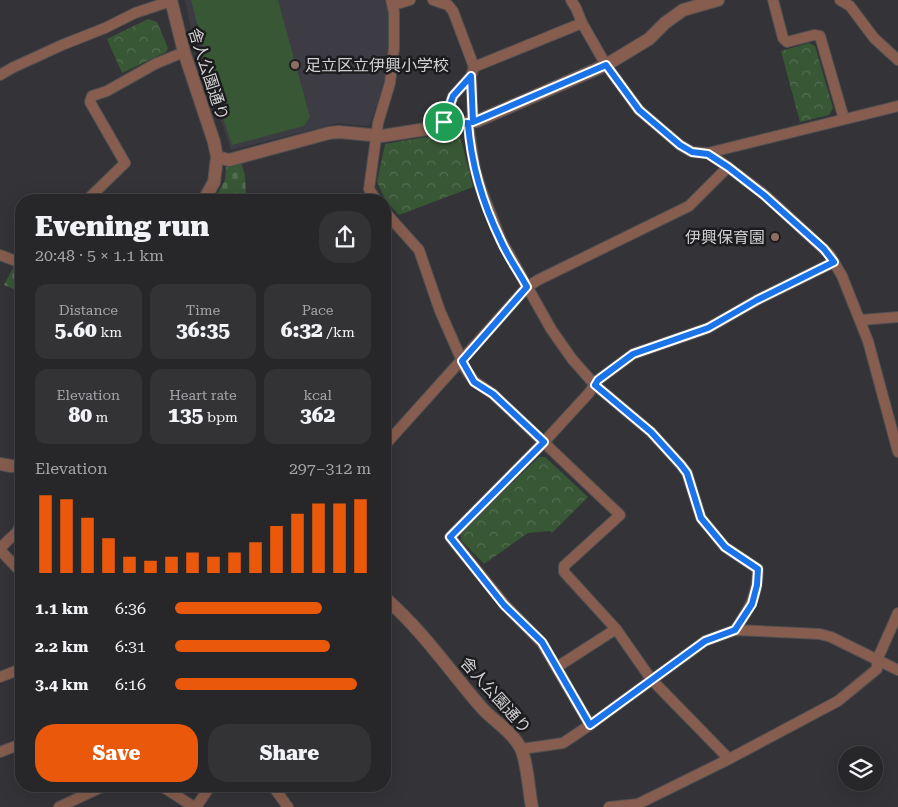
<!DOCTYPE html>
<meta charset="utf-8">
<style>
:root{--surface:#272629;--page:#333235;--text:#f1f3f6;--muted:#a4a5a8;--line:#434346;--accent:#ea580c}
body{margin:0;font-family:"Roboto Serif","Noto Sans JP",serif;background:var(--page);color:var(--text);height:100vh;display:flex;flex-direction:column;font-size:19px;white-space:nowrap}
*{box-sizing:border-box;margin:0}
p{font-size:16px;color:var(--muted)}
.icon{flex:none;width:28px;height:28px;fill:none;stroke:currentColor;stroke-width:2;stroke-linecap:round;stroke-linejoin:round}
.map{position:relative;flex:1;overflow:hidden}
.sheet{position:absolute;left:15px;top:194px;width:376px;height:598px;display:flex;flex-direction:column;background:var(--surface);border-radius:20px;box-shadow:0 5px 20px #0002,0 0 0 1px var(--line)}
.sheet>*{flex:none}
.buttons{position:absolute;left:838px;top:746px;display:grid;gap:10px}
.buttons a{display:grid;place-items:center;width:45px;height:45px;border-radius:50%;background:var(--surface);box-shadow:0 5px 20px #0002,0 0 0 1px var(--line);font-size:25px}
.pin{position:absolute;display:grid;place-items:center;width:42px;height:42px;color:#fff;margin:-21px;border:2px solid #fff;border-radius:50%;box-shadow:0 1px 5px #0007}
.round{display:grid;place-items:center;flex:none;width:52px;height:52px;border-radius:20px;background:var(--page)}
.head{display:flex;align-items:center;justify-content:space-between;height:85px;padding:0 20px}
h1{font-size:28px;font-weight:800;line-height:38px}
.stats{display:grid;grid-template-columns:repeat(3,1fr);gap:8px;height:85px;padding:5px 20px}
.stats div{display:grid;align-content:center;border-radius:12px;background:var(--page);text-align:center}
.stats b{font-size:21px;font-weight:800}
.stats small{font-size:14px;font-weight:400}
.stats p{font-size:14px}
.chart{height:140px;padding:10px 20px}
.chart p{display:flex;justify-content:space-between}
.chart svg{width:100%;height:90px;margin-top:5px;stroke:var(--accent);stroke-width:6}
.cta{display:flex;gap:10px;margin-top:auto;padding:10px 20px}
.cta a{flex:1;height:58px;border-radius:20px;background:var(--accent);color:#fff;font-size:20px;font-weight:800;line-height:58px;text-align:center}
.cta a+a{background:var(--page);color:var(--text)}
ul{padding:0 20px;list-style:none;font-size:16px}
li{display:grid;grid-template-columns:80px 60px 1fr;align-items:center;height:38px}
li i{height:12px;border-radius:6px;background:var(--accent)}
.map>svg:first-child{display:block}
</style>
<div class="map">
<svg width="898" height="807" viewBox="0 0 898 807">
<defs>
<pattern id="cemetery-stones" width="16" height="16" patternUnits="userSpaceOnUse" patternTransform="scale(1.25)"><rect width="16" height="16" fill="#385735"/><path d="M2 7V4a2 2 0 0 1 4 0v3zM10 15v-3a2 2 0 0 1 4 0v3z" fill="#546e51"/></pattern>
<pattern id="park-crowns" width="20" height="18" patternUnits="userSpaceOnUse" patternTransform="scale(1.25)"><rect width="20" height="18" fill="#385735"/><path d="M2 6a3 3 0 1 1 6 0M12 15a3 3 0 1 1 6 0" fill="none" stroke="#546e51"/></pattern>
</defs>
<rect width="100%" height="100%" fill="#343337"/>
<!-- built -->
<path fill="#3d3c45" d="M185 0H384L388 11 389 49 385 81 370 124 367 126 338 123 231 150 192 34Z"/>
<!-- green -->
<path fill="#385735" d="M191 0H278L310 117 304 126 232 145 200 49 203 47Z"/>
<!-- cemetery -->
<g fill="url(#cemetery-stones)">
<path d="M241 163 245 175 246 200H214L225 180 226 167Z"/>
<path d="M14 266 21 268V282L19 284 21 288 18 291 4 285Z"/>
</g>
<!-- park -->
<g fill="url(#park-crowns)">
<path d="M148 19 157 22 168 48 166 52 122 73 107 39Z"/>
<path d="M809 43 815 46 833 108 829 115 800 122 781 51Z"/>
<path d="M454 132 460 136 473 187 399 215 386 201 377 182 385 144Z"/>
<path d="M539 457H545L588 497 552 533 550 531 528 533 484 564 461 540V533Z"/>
</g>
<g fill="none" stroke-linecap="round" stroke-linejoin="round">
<defs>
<g id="minor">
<path d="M433 0 448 5 453 11 474 67 471 76 473 122"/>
<path d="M571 0 576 8 582 23 606 65 639 110 680 145 692 152 708 153 728 167 765 195 830 255 842 276 868 341 898 452"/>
<path d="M773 0 783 38 787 42 814 35 820 36 844 119"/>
<path d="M840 0 850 6 874 38 898 60"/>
<path d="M393 5 410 0"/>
<path d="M474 67 582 23"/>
<path d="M0 75 12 68 62 45 105 28 135 13 171 1"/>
<path d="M468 123 475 169 481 189 501 240 551 329 572 359 595 385 651 432 681 465 687 473 701 518 725 547 758 569C757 597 750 607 735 630"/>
<path d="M444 126V122L453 96 471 76"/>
<path d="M708 153 898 106"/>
<path d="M87 200 125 163 90 102 92 96 107 91 155 64 184 52"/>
<path d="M376 200 369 189 378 123 390 83 394 48V12L391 0"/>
<path d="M385 212 419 250 440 311 466 370 474 381 493 394 620 515 564 566V572L616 629 651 679 729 759"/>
<path d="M0 255 21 263"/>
<path d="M861 320 898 317"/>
<path d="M385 445 527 287 538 280 689 206 728 167"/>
<path d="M0 548 17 532 21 524"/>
<path d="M0 550 21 572"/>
<path d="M557 667 616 629"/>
<path d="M0 677 21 669"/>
<path d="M590 725 542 643 505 605 450 537 544 442 589 393 598 380 633 354 708 328 757 300 834 262"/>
<path d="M522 749 563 743 590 725 705 641 735 630 820 634 831 637 898 670"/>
<path d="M0 752 21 744"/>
<path d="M160 785 194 807"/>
<path d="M272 785 288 807"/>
<path d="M59 807 106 785"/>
<path d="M196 807 211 785"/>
<path d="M609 807 638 804 729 759 838 701 877 669V660L898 613"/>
</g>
<g id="tertiary">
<path d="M171 0 184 52 214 142 217 157 214 182 204 200"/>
<path d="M217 157 229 160 329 133 339 132 382 136 477 121 606 65 649 39 665 23 683 10 718 0"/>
<path d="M0 464 11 466H21"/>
<path d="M385 598C422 630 449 670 481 707 493 721 511 730 520 747 527 758 529 793 532 807"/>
</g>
</defs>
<!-- minor casing -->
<use href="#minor" stroke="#505053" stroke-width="12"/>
<!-- tertiary casing -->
<use href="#tertiary" stroke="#505053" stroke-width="14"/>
<!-- minor -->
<use href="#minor" stroke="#865d4e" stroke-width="10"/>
<!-- tertiary -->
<use href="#tertiary" stroke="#865d4e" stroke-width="12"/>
</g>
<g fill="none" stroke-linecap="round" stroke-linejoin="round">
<defs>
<path id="route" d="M606 65 639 110 680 145 692 152 708 154 728 167 764 195 824 249 834 262 757 300 708 328 633 354 598 380 595 385 651 432 681 465 687 473 701 518 725 547 758 569 757 585 752 604 735 630 705 641 590 725 542 642 504 605 450 537 544 442 493 394 474 382 462 361 527 287C519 272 508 257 501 241 483 204 471 163 468 123L444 126V122L453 96 471 76 473 122Z"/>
</defs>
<!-- route casing -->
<use href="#route" stroke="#fff" stroke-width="10"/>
<!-- route -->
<use href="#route" stroke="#1a73e8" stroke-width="6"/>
</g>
<!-- markers -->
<g fill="#8d6e63" stroke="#1c1b1d" stroke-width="2">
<circle cx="295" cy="65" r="5"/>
<circle cx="775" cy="237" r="5"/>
</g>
<g text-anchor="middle" stroke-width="5" stroke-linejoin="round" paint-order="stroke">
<!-- poi labels -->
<g font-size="16" fill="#d2d2d5" stroke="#1c1b1d" text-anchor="start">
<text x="305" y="71">足立区立伊興小学校</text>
<text x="765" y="243" text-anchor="end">伊興保育園</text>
</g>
<!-- street labels -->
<g font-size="16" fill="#d2d2d5" stroke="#1c1b1d">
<text transform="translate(209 74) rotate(72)" y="6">舎人公園通り</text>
<text transform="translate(496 695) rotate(48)" y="6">舎人公園通り</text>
</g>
</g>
</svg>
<div class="buttons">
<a><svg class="icon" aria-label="layers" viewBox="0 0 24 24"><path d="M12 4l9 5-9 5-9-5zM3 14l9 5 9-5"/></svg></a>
</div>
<div class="pin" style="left:444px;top:122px;background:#1e9e55"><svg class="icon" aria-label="arrive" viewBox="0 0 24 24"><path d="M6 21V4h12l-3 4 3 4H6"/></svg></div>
<section class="sheet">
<div class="head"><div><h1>Evening run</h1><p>20:48 · 5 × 1.1 km</p></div><a class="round"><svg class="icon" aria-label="share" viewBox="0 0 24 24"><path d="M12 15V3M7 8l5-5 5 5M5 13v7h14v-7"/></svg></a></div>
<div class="stats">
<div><p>Distance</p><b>5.60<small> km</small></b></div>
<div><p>Time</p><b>36:35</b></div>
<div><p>Pace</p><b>6:32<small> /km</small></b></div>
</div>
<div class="stats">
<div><p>Elevation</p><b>80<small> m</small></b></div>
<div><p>Heart rate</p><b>135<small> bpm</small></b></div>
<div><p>kcal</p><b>362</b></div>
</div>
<div class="chart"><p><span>Elevation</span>297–312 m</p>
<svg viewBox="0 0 160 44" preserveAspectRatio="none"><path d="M5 44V6M15 44V8M25 44V17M35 44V27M45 44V36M55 44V38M65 44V36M75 44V34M85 44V36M95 44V34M105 44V29M115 44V21M125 44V15M135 44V10M145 44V10M155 44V8"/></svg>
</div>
<ul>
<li><b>1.1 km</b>6:36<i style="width:75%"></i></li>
<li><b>2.2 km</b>6:31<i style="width:79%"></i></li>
<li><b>3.4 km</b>6:16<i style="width:93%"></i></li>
</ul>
<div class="cta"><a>Save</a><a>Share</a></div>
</section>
</div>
